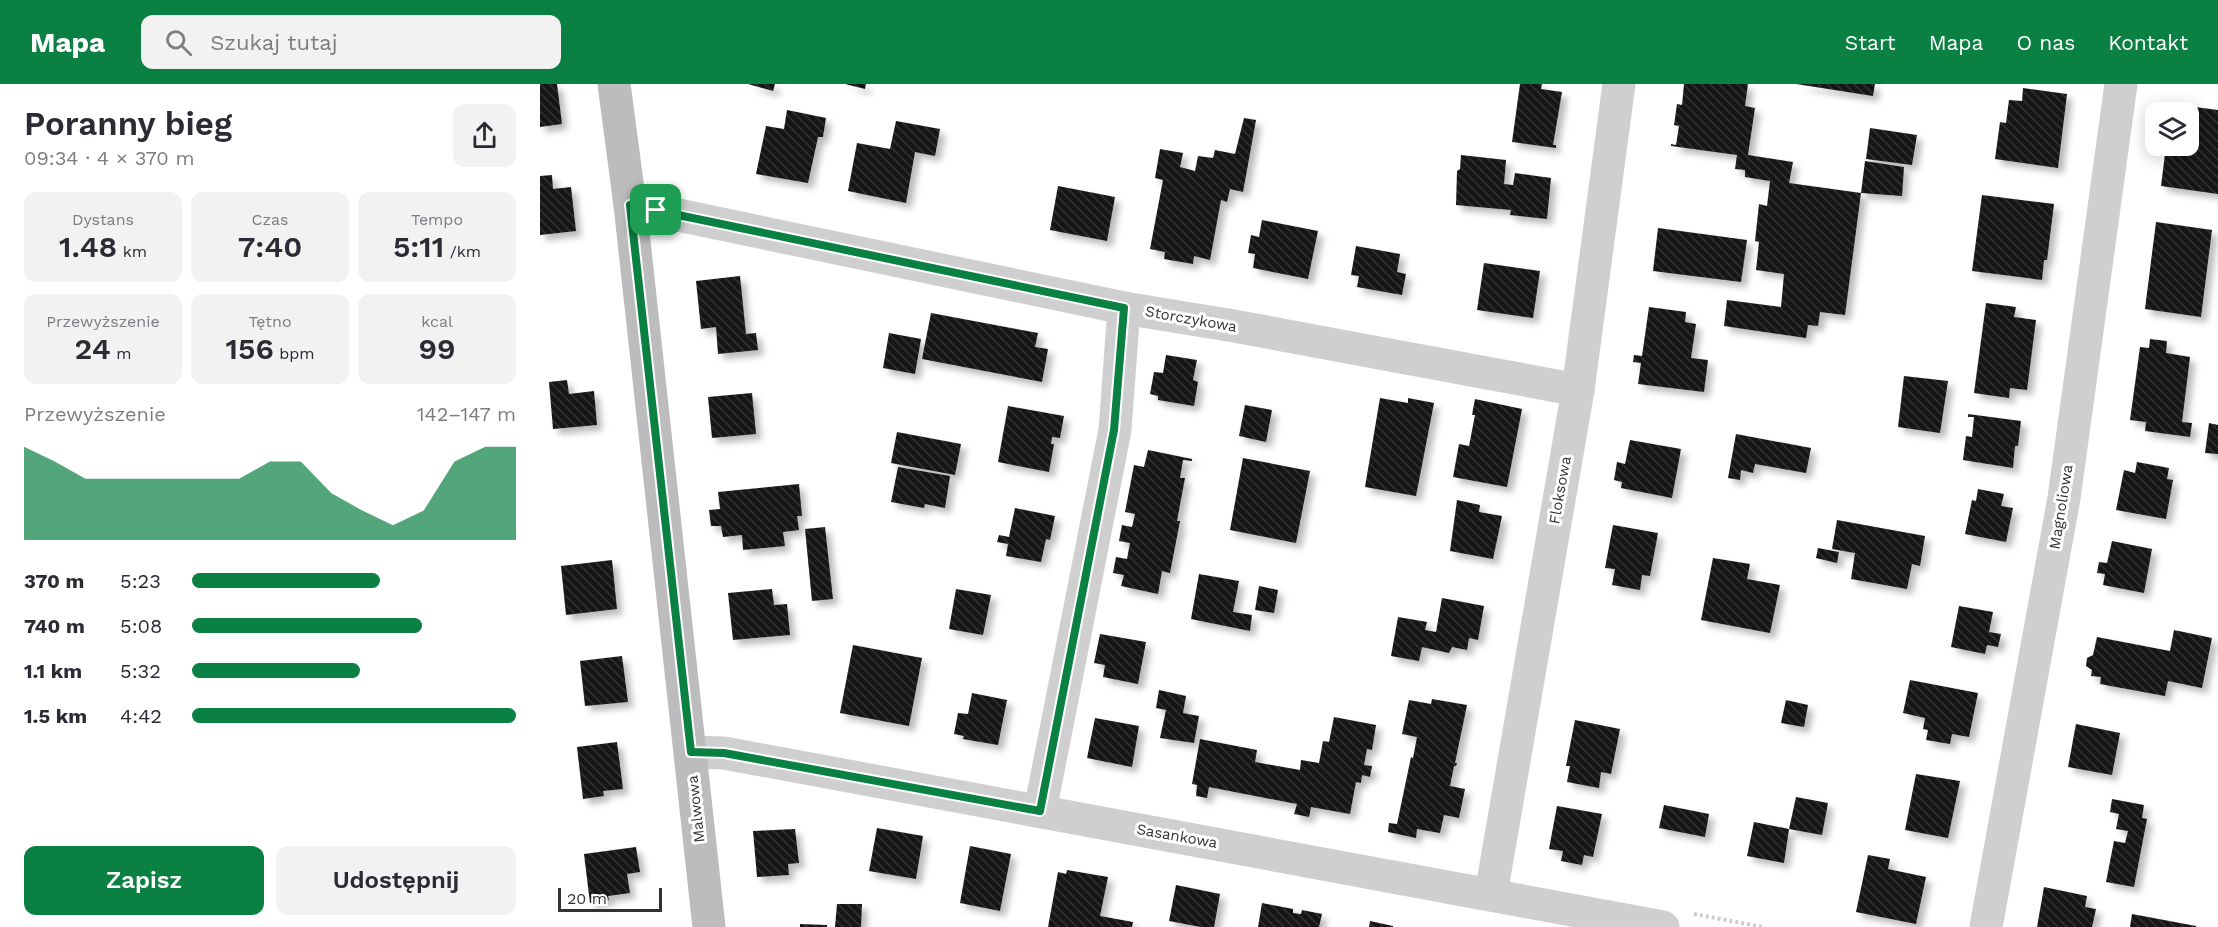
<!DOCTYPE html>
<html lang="pl">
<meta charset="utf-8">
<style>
:root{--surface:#fff;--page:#f2f2f3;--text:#2b2b33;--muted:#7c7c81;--accent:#0b8043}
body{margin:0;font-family:"Work Sans",sans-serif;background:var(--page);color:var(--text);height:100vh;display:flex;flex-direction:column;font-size:22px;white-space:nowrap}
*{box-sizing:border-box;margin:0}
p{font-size:20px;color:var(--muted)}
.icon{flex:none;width:33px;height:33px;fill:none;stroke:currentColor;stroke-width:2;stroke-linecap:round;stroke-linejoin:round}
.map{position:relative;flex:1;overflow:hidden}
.side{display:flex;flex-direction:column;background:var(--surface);width:540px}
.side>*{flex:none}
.fabs{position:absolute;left:1605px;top:18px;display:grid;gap:12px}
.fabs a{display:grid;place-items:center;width:54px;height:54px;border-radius:12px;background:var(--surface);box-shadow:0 3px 15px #0003;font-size:30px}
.scale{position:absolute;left:18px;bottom:15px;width:104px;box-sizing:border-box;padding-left:6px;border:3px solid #323232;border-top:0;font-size:16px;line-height:21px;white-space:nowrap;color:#323232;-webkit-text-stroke:4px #fff;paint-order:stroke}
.pin{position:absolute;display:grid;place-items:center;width:51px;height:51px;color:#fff;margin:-26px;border-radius:12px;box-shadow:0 3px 9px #0006}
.round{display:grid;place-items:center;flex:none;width:63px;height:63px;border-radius:12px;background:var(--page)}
.summary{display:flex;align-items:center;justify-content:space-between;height:102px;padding:0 24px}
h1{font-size:33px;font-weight:600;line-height:45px}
.metrics{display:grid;grid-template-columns:repeat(3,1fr);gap:9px;height:102px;padding:6px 24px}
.metrics div{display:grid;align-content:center;border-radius:12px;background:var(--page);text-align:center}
.metrics b{font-size:30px;font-weight:600}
.metrics small{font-size:16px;font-weight:400}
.metrics p{font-size:16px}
.chart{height:168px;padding:12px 24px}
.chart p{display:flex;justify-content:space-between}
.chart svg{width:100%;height:108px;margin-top:6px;fill:var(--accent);opacity:.7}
.primary-button{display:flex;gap:12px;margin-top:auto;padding:12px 24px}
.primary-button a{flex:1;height:69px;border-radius:12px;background:var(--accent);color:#fff;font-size:24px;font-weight:600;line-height:69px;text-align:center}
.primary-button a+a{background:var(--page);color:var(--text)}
ul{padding:0 24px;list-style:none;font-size:20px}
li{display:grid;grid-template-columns:96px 72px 1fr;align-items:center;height:45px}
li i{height:15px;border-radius:8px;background:var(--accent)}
header{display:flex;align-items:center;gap:36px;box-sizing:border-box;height:84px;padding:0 30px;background:var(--accent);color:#fff}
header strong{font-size:28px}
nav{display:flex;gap:33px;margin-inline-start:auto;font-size:21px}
.search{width:420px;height:54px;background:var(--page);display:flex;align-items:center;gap:15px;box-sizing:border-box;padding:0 21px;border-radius:12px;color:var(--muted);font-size:22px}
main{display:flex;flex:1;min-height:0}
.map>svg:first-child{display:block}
</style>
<header>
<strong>Mapa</strong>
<div class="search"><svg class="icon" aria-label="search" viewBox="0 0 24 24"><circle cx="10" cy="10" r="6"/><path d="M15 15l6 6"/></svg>Szukaj tutaj</div>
<nav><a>Start</a><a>Mapa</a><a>O nas</a><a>Kontakt</a></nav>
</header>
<main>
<section class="side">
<div class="summary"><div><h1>Poranny bieg</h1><p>09:34 · 4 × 370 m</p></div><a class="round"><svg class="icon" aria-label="share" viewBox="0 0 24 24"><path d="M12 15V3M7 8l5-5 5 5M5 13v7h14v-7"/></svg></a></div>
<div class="metrics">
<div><p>Dystans</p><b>1.48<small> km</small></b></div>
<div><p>Czas</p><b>7:40</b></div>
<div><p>Tempo</p><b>5:11<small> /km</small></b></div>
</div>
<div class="metrics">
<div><p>Przewyższenie</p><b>24<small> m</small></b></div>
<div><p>Tętno</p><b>156<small> bpm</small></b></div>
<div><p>kcal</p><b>99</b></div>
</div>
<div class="chart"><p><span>Przewyższenie</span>142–147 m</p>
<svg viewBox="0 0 160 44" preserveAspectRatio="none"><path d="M0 44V6L10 12L20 19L30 19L40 19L50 19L60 19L70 19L80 12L90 12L100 25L110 32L120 38L130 32L140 12L150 6L160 6V44z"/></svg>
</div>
<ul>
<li><b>370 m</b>5:23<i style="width:58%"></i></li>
<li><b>740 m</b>5:08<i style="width:71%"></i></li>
<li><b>1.1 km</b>5:32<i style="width:52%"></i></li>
<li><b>1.5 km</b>4:42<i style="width:100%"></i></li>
</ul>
<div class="primary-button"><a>Zapisz</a><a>Udostępnij</a></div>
</section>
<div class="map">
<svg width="1678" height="843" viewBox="0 0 1678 843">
<defs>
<pattern id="building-back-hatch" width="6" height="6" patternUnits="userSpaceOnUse" patternTransform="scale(1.5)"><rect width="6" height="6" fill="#191919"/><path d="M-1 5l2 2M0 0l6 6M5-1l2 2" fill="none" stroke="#323232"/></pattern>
<filter id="shadow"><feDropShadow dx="5.5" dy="5.5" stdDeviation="3" flood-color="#0004"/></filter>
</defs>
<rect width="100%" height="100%" fill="#fff"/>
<!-- building -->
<g fill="url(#building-back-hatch)" filter="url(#shadow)">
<path d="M0 0H17L22 40 0 43Z"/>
<path d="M208 0H235L233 7Z"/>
<path d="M305 0H326L325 5Z"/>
<path d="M980 0H1002L1001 5 1022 8 1013 61H1016V64L972 58Z"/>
<path d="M1144 0H1208L1205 22 1215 24 1208 71 1253 78 1249 99 1321 109 1305 231 1280 228 1278 242 1268 241 1266 254 1184 242 1187 216 1241 223 1244 190 1216 186 1219 158 1215 157 1219 120 1227 122 1230 97 1205 93V86L1195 85 1197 71 1131 62V60L1136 61 1139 42 1134 41 1137 20 1142 21Z"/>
<path d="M1256 0H1335L1333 12Z"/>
<path d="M1483 4 1527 10 1518 84 1455 75 1460 38 1466 39 1469 16 1482 17Z"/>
<path d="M1632 20 1678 26V110L1621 102 1626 62H1648V28H1631Z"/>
<path d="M247 26 286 34 283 53H278L268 99 216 90 226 42 244 45Z"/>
<path d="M704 34 716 36 703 108 690 105 687 118 681 116 670 176 654 172 653 180 624 175 625 168 610 165 623 96 615 94 620 65 643 69 640 83 655 87 658 72 673 74 675 66 695 70Z"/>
<path d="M356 37 400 45 395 72 375 68 366 119 308 107 317 59 350 65Z"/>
<path d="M1330 44 1377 51 1372 81 1326 75Z"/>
<path d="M921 71 966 76 964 100 973 101 975 89 1011 94 1007 135 970 131 971 126 916 121 917 87 920 85Z"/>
<path d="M1325 77 1364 83 1362 112 1321 109Z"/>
<path d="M12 91 13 105 31 103 36 147 0 151V92Z"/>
<path d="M518 102 575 113 567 157 510 146Z"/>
<path d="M1442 111 1514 120 1507 176H1504L1502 196 1432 187Z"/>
<path d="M722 136 778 147 768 195 713 184 715 170 708 169 711 151 719 153Z"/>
<path d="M1616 138 1672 146 1661 233 1605 225Z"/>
<path d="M1118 144 1207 156 1201 198 1113 187Z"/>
<path d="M816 162 860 170 857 188 866 190 862 211 817 203 819 192 811 191Z"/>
<path d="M944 179 1000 187 993 234 937 226Z"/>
<path d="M200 192 206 250 216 249 218 266 178 270 176 243 161 245 156 197Z"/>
<path d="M1446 219 1476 223 1474 233 1496 236 1487 306 1470 304 1469 314 1434 309Z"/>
<path d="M1109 223 1146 228 1145 238 1156 240 1151 274 1168 276 1164 308 1098 300 1101 279 1093 278 1094 271 1102 272Z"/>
<path d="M391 229 498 249 495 263 508 265 502 298 382 275Z"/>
<path d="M349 249 381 255 375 290 343 284Z"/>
<path d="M1610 255 1627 257 1626 269 1650 273 1642 338 1652 339 1650 353 1605 347 1606 338 1590 336 1600 263 1609 264Z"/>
<path d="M626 271 657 276 653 296 658 298 654 322 618 316V312L610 310 614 288 623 289Z"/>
<path d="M1364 292 1408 297 1400 349 1358 343Z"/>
<path d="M27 296 29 310 54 307 57 341 13 345 9 298Z"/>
<path d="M212 309 216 350 172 354 168 313Z"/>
<path d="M840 314 868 319V314L894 319 876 412 825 403Z"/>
<path d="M935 315 982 325 967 403 913 393 919 360 929 362 935 331H932Z"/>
<path d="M705 321 732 326 726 358 699 352Z"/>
<path d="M468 322 524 332 520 354 512 353 511 360H514L509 388 458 378Z"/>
<path d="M1428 330 1481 337 1478 362H1475L1473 384 1423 376 1426 352 1432 353 1434 333H1428Z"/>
<path d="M1669 339 1678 341V370L1665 369Z"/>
<path d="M357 348 421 360 415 391 351 379Z"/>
<path d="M1196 350 1271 364 1266 389 1215 380 1213 389 1201 386 1200 396 1188 394Z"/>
<path d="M1090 356 1141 365 1132 414 1081 404 1082 398 1074 396 1077 378 1085 380Z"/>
<path d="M608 366 652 375V377L643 376 640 394H645L637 437H640L630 489 622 487 618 510 581 502 584 491 573 489 576 473 587 475 590 459 579 457 582 441 592 443 595 430 585 428 594 381 604 383Z"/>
<path d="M703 374 770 387 756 459 690 446Z"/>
<path d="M1597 378 1629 384 1627 395 1633 396 1626 435 1576 426 1584 386 1595 389Z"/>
<path d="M358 383 410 392 405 424 385 420 384 424 351 418Z"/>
<path d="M259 400 262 432H257L259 446 243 448 245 462 203 466 202 451 183 453 181 442H171L169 426 180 425 178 408Z"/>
<path d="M1438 405 1464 410 1461 422 1473 424 1466 458 1425 450 1432 416 1436 417Z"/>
<path d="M917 416 940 421 939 428 962 432 953 475 910 467Z"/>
<path d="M475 424 515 432 510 456 506 455 501 478 466 472 468 460 457 458 459 451 469 453Z"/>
<path d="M1297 436 1385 452 1380 482 1372 480 1367 505 1311 495 1315 469 1292 465Z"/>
<path d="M1073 441 1118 449 1110 492 1102 491 1100 506 1072 501 1075 485 1065 484Z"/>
<path d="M285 443 293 515 272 517 265 445Z"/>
<path d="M1572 457 1612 465 1604 509 1563 501 1565 490 1557 489 1559 478 1567 479Z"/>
<path d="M1278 464 1299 468 1297 479 1276 474Z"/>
<path d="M1173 474 1210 480 1207 495 1240 501 1230 549 1161 536Z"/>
<path d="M72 476 77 525 26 531 21 482Z"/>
<path d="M659 490 699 497 693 528 712 531 710 547 651 535Z"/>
<path d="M719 502 738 506 734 529 715 526Z"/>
<path d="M232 505 234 521 247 520 250 551 193 556 188 509Z"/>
<path d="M416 505 451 511 443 551 409 545Z"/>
<path d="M902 514 944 522 938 556 929 554 927 566 912 563 909 569 882 563 879 577 851 572 858 533 887 538 885 546 896 548Z"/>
<path d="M1419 522 1453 528 1449 548 1461 550 1458 563 1447 561 1445 570 1411 563Z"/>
<path d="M1634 546 1672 554 1662 604 1628 597 1625 612 1560 600 1561 593 1551 592 1552 586 1546 582 1547 574 1553 571 1557 553 1630 567Z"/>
<path d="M560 550 606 558 598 600 563 593 565 581 554 579Z"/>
<path d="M313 561 382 574 369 642 300 629Z"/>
<path d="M82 572 88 618 45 622 40 577Z"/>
<path d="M1370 596 1438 609 1429 653 1412 650 1410 660 1386 656 1388 646 1383 645 1385 634 1363 629Z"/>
<path d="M619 606 646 612 643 629 659 632 654 659 620 654 626 626 616 624Z"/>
<path d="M432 609 467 616 458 661 423 655 424 652 414 650 418 629 428 630Z"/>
<path d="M892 615 927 621 915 679H917L916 682H914L910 702 925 705 919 734 904 731 900 749 877 745 876 754 848 748 849 739 857 740 871 673 873 674 877 653 862 650 869 616 891 620Z"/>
<path d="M1246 616 1268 621 1264 643 1241 639Z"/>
<path d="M794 633 836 641 832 666 827 665 824 681 832 682 830 693 822 691 821 699 816 698 810 730 771 723 769 733 754 730 757 720 669 703 667 714 656 712 657 701 652 700 660 655 717 666 715 678 760 686 761 676 779 679 783 657 789 658Z"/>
<path d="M555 634 599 642 592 683 547 674Z"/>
<path d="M1035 636 1080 645 1071 690 1061 688 1059 704 1027 698 1030 682H1026Z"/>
<path d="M1536 640 1580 649 1572 691 1528 683Z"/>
<path d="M77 658 83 705 63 707 64 712 43 715 37 663Z"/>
<path d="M1376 690 1420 697 1408 754 1365 746Z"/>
<path d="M1256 713 1288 719 1282 751 1249 745 1244 779 1207 772 1214 738 1249 745Z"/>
<path d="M1572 715 1604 721 1602 734 1607 735 1594 803 1566 798 1574 757 1585 759 1588 747 1576 745 1579 730 1570 728Z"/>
<path d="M1124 721 1169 730 1165 753 1119 744Z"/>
<path d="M1017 722 1062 730 1053 773 1044 771 1042 781 1021 777 1023 767 1009 765Z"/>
<path d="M337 744 383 752 376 795 329 787Z"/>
<path d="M255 745 259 779 248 780 249 791 217 793 213 747Z"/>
<path d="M430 762 471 770 460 827 420 819Z"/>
<path d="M96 763 100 788 87 790 90 809 68 812 69 816 50 819 44 770Z"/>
<path d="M1328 771 1350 775 1348 785 1386 793 1376 840 1316 828Z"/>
<path d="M527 786 568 793 560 832 593 838 592 843H508L518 788 526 790Z"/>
<path d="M636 801 680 810 674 843H661L629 837Z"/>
<path d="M1504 803 1547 812 1545 823 1556 825 1552 843H1497Z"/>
<path d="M722 819 753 825V829L761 830 762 826 782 830 779 843H718Z"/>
<path d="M297 820H322L321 843H295Z"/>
<path d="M1592 830 1656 842V843H1590Z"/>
<path d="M830 837 853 842V843H829Z"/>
<path d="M260 840 287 841V843H260Z"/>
</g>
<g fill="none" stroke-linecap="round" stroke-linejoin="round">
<!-- path -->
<path stroke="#ccc" stroke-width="4" stroke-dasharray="3 3" stroke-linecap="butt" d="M1154 830 1223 843"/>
<!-- street -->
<g stroke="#cfcfcf" stroke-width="33">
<path d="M90 121 584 224 694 242 1038 306"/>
<path d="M151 668 184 669 1123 843"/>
<path d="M500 727 575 346 584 224"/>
<path d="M951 810 1038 306 1079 0"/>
<path d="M1446 843 1524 414 1581 0"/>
</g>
<!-- secondary -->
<path stroke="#bcbcbc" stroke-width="33" d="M74 0 90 121 169 843"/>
</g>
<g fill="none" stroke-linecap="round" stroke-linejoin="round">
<defs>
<path id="route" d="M90 121 584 224 574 346 500 727 184 669 151 668Z"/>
</defs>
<!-- route casing -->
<use href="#route" stroke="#fff" stroke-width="12"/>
<!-- route -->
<use href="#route" stroke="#0b8043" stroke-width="8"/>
</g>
<g text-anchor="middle" stroke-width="6" stroke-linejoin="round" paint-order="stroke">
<!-- street labels -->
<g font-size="15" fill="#323232" stroke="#fff">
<text transform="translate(651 235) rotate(10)" y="5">Storczykowa</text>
<text transform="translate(1020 406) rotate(-80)" y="5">Floksowa</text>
<text transform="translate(1521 423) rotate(-81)" y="5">Magnoliowa</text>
<text transform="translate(156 725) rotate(-96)" y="5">Malwowa</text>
<text transform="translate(637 752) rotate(10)" y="5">Sasankowa</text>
</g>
</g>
</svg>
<div class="fabs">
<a><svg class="icon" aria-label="layers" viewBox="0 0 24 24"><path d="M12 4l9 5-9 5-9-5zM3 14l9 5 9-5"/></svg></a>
</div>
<div class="scale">20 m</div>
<div class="pin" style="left:116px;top:126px;background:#1e9e55"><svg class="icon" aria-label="arrive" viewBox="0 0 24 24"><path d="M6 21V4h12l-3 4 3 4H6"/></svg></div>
</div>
</main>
